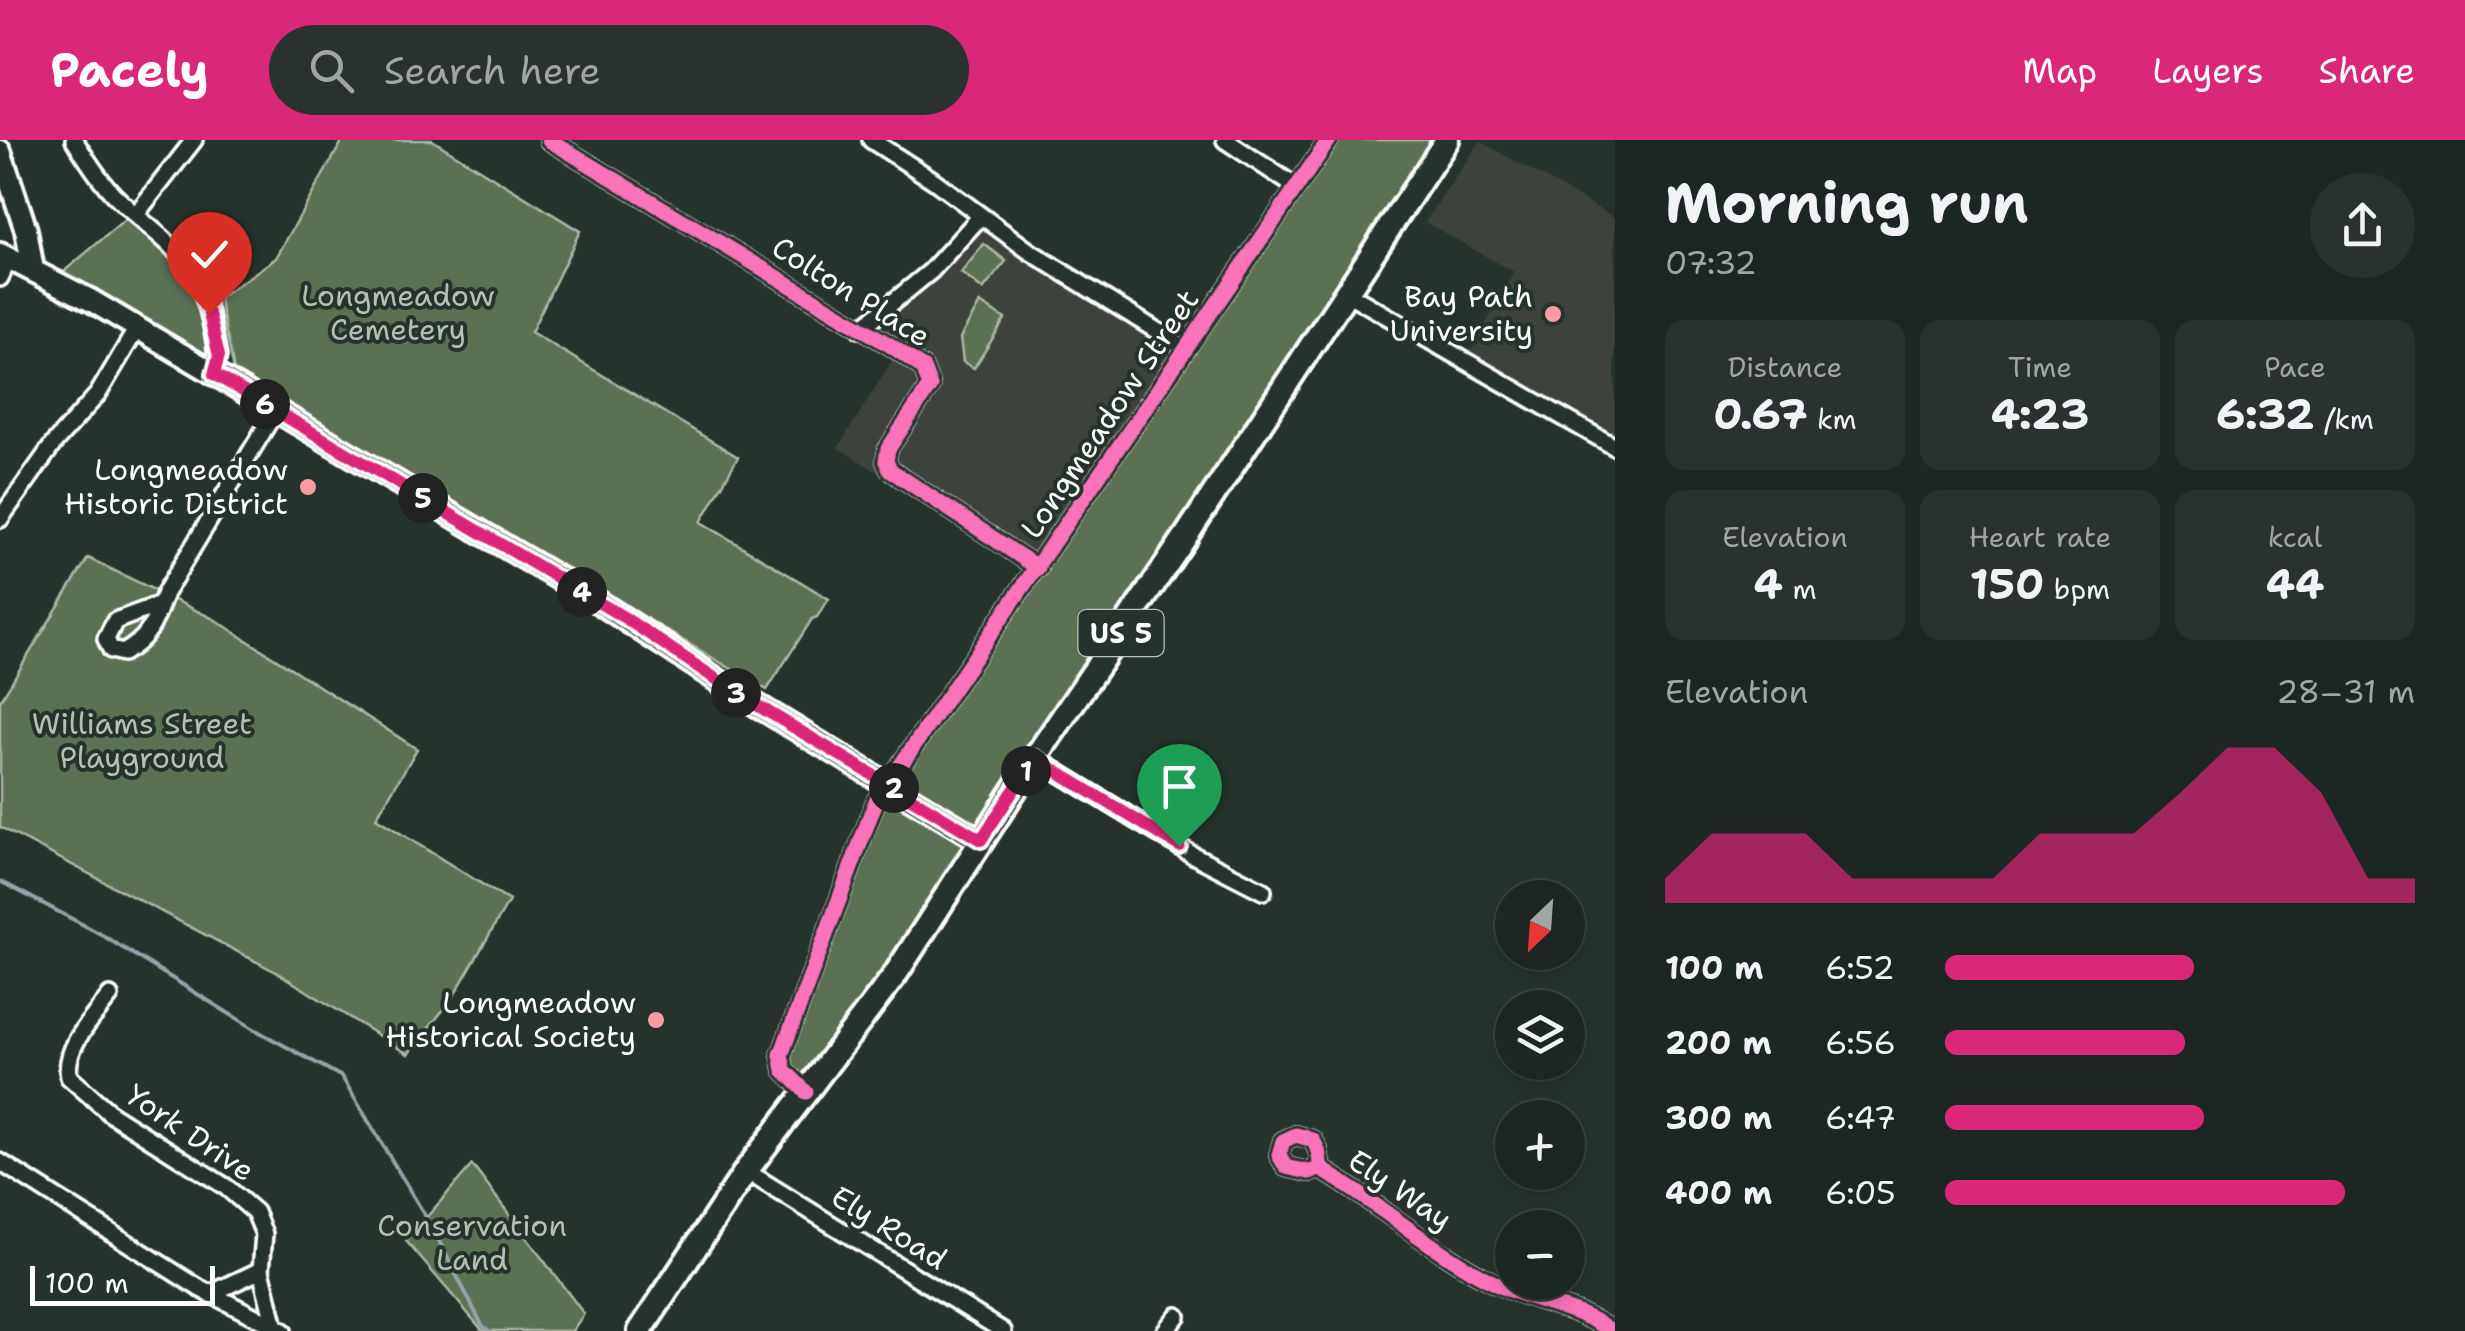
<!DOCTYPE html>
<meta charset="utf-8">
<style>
:root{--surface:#1c2622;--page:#29322f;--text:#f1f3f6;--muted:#a0a5a5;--line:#3a4340;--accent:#db2777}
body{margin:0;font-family:"Shantell Sans",sans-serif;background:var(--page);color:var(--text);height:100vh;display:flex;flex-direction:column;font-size:38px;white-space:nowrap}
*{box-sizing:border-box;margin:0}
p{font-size:32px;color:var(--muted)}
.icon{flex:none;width:55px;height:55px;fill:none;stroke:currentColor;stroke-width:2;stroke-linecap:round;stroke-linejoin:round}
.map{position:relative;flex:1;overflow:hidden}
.side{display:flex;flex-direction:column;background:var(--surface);width:850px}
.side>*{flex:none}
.needle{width:65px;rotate:205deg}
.buttons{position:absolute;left:1495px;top:740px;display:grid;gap:20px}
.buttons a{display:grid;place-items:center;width:90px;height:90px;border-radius:50%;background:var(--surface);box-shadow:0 5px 15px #0003,0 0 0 2px var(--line);font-size:50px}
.scale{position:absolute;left:30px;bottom:25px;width:185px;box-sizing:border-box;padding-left:10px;border:5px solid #fff;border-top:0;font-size:28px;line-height:35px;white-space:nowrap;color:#fff;-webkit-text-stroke:8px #26332d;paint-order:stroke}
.pin{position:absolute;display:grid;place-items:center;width:85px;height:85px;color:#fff;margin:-102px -42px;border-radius:50% 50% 50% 0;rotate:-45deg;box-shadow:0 0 10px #0007}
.pin .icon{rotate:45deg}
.km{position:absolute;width:50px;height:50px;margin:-25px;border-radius:50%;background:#222;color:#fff;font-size:28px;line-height:50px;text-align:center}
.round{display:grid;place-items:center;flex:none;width:105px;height:105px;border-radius:52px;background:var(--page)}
.summary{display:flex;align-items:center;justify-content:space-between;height:170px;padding:0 50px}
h1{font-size:55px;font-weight:700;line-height:75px}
.metrics{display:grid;grid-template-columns:repeat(3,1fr);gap:15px;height:170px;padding:10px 50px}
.metrics div{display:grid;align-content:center;border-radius:20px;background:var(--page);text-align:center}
.metrics b{font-size:42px;font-weight:700}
.metrics small{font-size:28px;font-weight:400}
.metrics p{font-size:28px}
.chart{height:280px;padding:20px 50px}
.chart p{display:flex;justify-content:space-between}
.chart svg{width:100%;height:180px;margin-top:10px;fill:var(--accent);opacity:.7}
ul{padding:0 50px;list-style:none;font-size:32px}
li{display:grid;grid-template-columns:160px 120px 1fr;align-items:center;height:75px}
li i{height:25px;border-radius:12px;background:var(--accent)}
header{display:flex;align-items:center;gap:60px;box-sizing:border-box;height:140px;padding:0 50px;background:var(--accent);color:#fff}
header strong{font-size:48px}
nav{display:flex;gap:55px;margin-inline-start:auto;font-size:35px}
.search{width:700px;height:90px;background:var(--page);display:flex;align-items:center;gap:25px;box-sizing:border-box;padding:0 35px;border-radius:55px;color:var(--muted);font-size:38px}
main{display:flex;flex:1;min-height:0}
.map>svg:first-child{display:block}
</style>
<header>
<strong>Pacely</strong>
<div class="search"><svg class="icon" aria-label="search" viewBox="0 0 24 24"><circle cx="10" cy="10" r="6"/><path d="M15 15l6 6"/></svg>Search here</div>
<nav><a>Map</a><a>Layers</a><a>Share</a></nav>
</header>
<main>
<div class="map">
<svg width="1615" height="1191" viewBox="0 0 1615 1191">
<rect width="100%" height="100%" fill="#26332d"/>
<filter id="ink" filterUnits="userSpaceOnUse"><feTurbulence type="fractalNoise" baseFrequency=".01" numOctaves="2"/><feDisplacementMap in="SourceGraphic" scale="20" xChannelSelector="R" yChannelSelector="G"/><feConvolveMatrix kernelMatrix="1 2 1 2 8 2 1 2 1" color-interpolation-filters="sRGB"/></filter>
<g filter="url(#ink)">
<!-- built -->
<g fill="#3c423d">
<path d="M1480 1 1615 78V315L1549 277 1468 217 1514 132 1425 82Z"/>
<path d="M982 91 991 92 1186 209 1038 428 838 308 901 206 887 191 890 178 941 135Z"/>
</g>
<!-- green -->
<g fill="#5c7052" stroke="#aeb8a8" stroke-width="2.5">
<path d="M343 0H432L580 91 531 192 738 317 701 382 829 459 817 477 812 479 767 550 235 235 219 158 276 118Z"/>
<path d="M1329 0H1447L806 952 781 915 866 684Z"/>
<path d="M131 75 191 134 214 214 208 219 62 133Z"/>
<path d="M984 104 1006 121 983 150 961 133Z"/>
<path d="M980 163 1005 179 974 228 963 222 960 198Z"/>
<path d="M88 418 214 479 417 609 376 678 509 761 452 859 408 914 278 833 0 687V561Z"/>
<path d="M472 1025 584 1174 572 1191H483L406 1101Z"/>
</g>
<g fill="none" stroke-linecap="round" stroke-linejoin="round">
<!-- stream -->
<path stroke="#95a4ab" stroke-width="4" d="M0 741 97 792 254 889 342 937 433 1089 482 1185 489 1191"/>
<defs>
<g id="minor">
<path d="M74 0C87 19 99 40 115 56 163 104 193 108 211 181 215 201 219 214 214 234"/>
<path d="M549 0 893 207 923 228 930 246 888 309 886 321 890 330 1038 428"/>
<path d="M871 0 933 40 1029 111 1186 209"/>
<path d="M1225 0 1296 47"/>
<path d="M137 73 194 0"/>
<path d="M0 138 9 118"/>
<path d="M1345 152 1615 307"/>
<path d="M860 189 931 131 980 77"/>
<path d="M0 379 54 303 98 254 137 188"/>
<path d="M161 464 115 481 106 499 111 510 123 513C150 498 155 481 165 453L276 270"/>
<path d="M1035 618 1193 715 1263 751"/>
<path d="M110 856C93 878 63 907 69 937L111 974 226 1047 255 1072 264 1094 261 1130 275 1187 283 1191"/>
<path d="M806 952 784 930 781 915 876 661 1329 0"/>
<path d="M0 1022 199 1148 275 1187"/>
<path d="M1321 1029 1318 1010 1313 1000 1296 995 1283 1001 1279 1015 1286 1027 1309 1032 1321 1029C1381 1065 1434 1113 1496 1144 1533 1162 1579 1167 1611 1191"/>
<path d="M746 1031 1003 1191"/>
<path d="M210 1154 261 1130"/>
<path d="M1165 1191 1177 1176"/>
</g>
<g id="secondary">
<path d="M0 11 26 90 33 130"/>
<path d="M0 114 92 161 597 461 740 555 981 701"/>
</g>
<path id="primary" d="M640 1191 746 1031 895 835 1035 618 1188 393 1447 0"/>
</defs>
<!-- minor casing -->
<use href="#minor" stroke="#fff" stroke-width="22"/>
<!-- secondary casing -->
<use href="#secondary" stroke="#fff" stroke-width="28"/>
<!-- primary casing -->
<use href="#primary" stroke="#fff" stroke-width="30"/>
<!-- minor -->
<use href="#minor" stroke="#26332d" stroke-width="15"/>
<!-- secondary -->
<use href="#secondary" stroke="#26332d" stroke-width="20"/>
<!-- primary -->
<use href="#primary" stroke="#26332d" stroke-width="22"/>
<defs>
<g id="cycleway">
<path d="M549 0 893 207 923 228 930 246 888 309 886 321 890 330 1038 428"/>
<path d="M807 595 981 701"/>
<path d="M806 952 784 930 781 915 876 661 1329 0"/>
<path d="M1321 1029 1318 1010 1313 1000 1296 995 1283 1001 1279 1015 1286 1027 1309 1032 1321 1029C1381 1065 1434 1113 1496 1144 1533 1162 1579 1167 1611 1191"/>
</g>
</defs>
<!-- cycleway casing -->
<use href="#cycleway" stroke="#26332d" stroke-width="21"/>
<!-- cycleway -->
<use href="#cycleway" stroke="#fb73b8" stroke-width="15"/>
</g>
</g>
<g fill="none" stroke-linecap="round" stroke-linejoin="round" filter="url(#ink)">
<defs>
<path id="route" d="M209 174 219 216 214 234 625 478 740 555 981 700 1035 618 1179 706"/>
</defs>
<!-- route casing -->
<use href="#route" stroke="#fff" stroke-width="20"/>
<!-- route -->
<use href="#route" stroke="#db2777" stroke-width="12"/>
</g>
<!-- markers -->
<g fill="#ff9aa2" stroke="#26332d" stroke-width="4">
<circle cx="1553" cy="174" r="10"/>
<circle cx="308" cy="347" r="10"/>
<circle cx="656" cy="880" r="10"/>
</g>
<g text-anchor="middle" stroke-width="8" stroke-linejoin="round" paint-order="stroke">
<!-- shield labels -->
<rect fill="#26332d" stroke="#bec2c0" stroke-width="2.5" x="1078.5" y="470" width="85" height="46" rx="8"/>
<g font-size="28" font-weight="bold" fill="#fff">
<text x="1121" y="503">US 5</text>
</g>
<!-- street labels -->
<g font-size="30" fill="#fff" stroke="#26332d">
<text transform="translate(851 152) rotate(32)" y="10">Colton Place</text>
<text transform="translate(1110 274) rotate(-56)" y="10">Longmeadow Street</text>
<text transform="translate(190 993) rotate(34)" y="10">York Drive</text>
<text transform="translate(1400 1050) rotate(34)" y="10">Ely Way</text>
<text transform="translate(889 1088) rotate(32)" y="10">Ely Road</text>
</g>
<!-- park labels -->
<g font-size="30" fill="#b6bfb1" stroke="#26332d">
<text x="398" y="166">Longmeadow<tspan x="398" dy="34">Cemetery</tspan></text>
<text x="142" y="594">Williams Street<tspan x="142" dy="34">Playground</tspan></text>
<text x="472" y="1096">Conservation<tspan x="472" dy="34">Land</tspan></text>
</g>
<!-- poi labels -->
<g font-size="30" fill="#fff" stroke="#26332d" text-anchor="end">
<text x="1533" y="167">Bay Path<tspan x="1533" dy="34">University</tspan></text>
<text x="288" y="340">Longmeadow<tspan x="288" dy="34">Historic District</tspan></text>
<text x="636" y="873">Longmeadow<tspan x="636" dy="34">Historical Society</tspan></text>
</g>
</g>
</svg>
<div class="buttons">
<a><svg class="needle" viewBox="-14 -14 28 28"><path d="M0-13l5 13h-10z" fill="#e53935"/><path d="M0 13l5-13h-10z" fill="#a0a5a5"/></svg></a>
<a><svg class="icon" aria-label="layers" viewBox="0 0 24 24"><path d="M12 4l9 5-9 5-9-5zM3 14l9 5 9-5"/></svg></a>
<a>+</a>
<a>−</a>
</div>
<div class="scale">100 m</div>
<div class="pin" style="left:1179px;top:706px;background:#1e9e55"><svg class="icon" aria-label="arrive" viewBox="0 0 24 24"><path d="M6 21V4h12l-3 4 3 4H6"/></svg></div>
<div class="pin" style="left:209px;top:174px;background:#d93025"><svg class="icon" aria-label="check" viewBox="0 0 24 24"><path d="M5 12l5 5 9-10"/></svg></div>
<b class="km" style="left:1026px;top:631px">1</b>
<b class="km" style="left:894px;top:648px">2</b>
<b class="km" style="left:736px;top:553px">3</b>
<b class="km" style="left:582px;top:452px">4</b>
<b class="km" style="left:423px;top:358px">5</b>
<b class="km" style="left:265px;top:264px">6</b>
</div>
<section class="side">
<div class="summary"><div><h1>Morning run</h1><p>07:32</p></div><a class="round"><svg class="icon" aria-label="share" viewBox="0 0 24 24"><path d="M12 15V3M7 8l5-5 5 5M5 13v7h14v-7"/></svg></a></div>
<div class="metrics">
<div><p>Distance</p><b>0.67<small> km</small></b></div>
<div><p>Time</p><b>4:23</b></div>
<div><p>Pace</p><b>6:32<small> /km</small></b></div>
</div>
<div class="metrics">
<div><p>Elevation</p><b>4<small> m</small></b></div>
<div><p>Heart rate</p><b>150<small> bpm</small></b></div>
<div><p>kcal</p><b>44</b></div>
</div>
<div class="chart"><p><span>Elevation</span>28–31 m</p>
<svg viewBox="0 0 160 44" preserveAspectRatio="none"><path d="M0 44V38L10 27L20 27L30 27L40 38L50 38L60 38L70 38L80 27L90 27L100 27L110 17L120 6L130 6L140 17L150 38L160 38V44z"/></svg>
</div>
<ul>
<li><b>100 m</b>6:52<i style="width:53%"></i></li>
<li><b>200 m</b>6:56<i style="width:51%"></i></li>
<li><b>300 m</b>6:47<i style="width:55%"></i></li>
<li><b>400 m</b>6:05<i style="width:85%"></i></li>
</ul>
</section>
</main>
